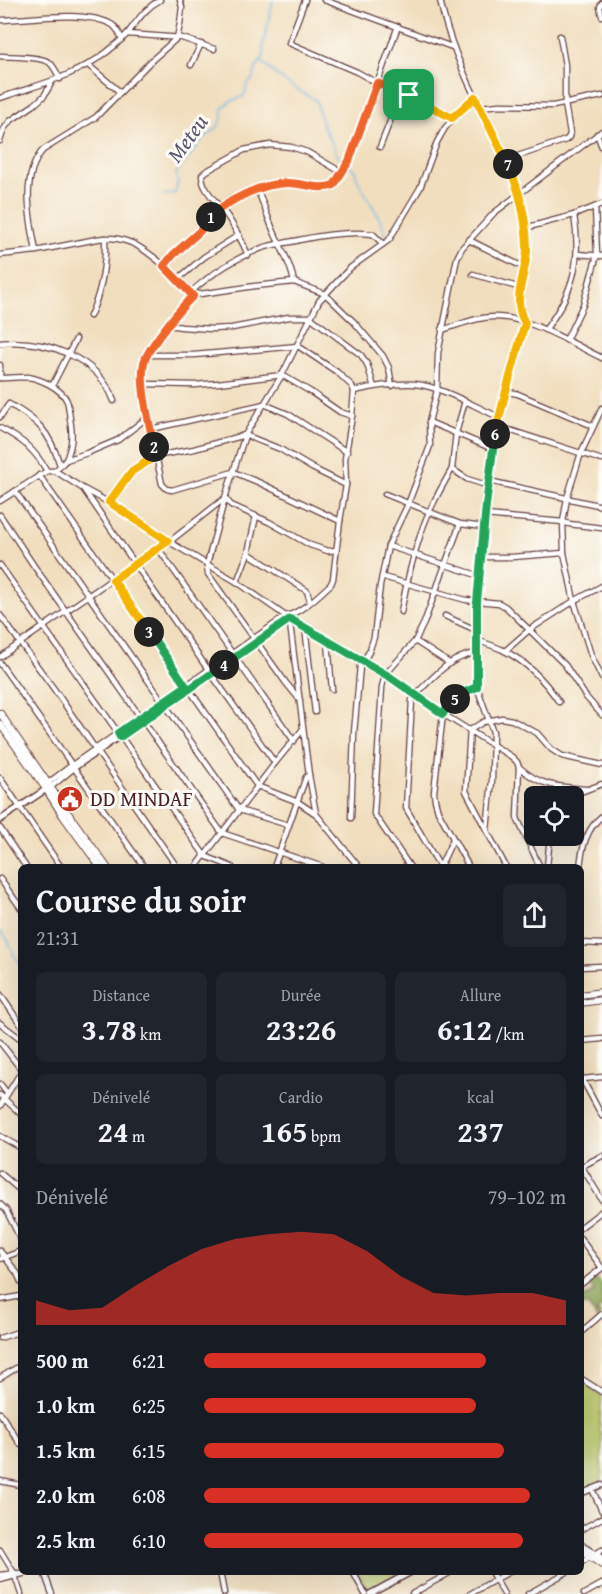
<!DOCTYPE html>
<html lang="fr">
<meta charset="utf-8">
<style>
:root{--surface:#171b24;--page:#20242c;--text:#f1f3f6;--muted:#9ea1a6;--accent:#d93025}
body{margin:0;font-family:"Gentium Book Plus",serif;background:var(--page);color:var(--text);height:100vh;display:flex;flex-direction:column;font-size:22px;white-space:nowrap}
*{box-sizing:border-box;margin:0}
p{font-size:20px;color:var(--muted)}
.icon{flex:none;width:33px;height:33px;fill:none;stroke:currentColor;stroke-width:2;stroke-linecap:round;stroke-linejoin:round}
.map{position:relative;flex:1;overflow:hidden}
.panel{position:absolute;left:18px;top:864px;width:566px;height:711px;display:flex;flex-direction:column;background:var(--surface);border-radius:9px;box-shadow:0 6px 24px #0002}
.panel>*{flex:none}
.fabs{position:absolute;left:524px;top:786px;display:grid;gap:12px}
.fabs a{display:grid;place-items:center;width:60px;height:60px;border-radius:9px;background:var(--surface);box-shadow:0 6px 24px #0002;font-size:30px}
.pin{position:absolute;display:grid;place-items:center;width:51px;height:51px;color:#fff;margin:-26px;border-radius:12px;box-shadow:0 3px 9px #0006}
.km{position:absolute;width:30px;height:30px;margin:-15px;border-radius:50%;background:#222;color:#fff;font-size:16px;line-height:30px;text-align:center}
.round{display:grid;place-items:center;flex:none;width:63px;height:63px;border-radius:9px;background:var(--page)}
.summary{display:flex;align-items:center;justify-content:space-between;height:102px;padding:0 18px}
h1{font-size:33px;font-weight:600;line-height:45px}
.figures{display:grid;grid-template-columns:repeat(3,1fr);gap:9px;height:102px;padding:6px 18px}
.figures div{display:grid;align-content:center;border-radius:9px;background:var(--page);text-align:center}
.figures b{font-size:30px;font-weight:600}
.figures small{font-size:16px;font-weight:400}
.figures p{font-size:16px}
.chart{height:168px;padding:12px 18px}
.chart p{display:flex;justify-content:space-between}
.chart svg{width:100%;height:108px;margin-top:6px;fill:var(--accent);opacity:.7}
ul{padding:0 18px;list-style:none;font-size:20px}
li{display:grid;grid-template-columns:96px 72px 1fr;align-items:center;height:45px}
li i{height:15px;border-radius:8px;background:var(--accent)}
.map>svg:first-child{display:block}
</style>
<div class="map">
<svg width="602" height="1594" viewBox="0 0 602 1594">
<rect width="100%" height="100%" fill="#fdfcf7"/>
<filter id="ink" filterUnits="userSpaceOnUse"><feTurbulence type="fractalNoise" baseFrequency=".0167" numOctaves="2"/><feDisplacementMap in="SourceGraphic" scale="12" xChannelSelector="R" yChannelSelector="G"/><feConvolveMatrix kernelMatrix="1 2 1 2 8 2 1 2 1" color-interpolation-filters="sRGB"/></filter>
<filter id="wash" filterUnits="userSpaceOnUse"><feTurbulence type="fractalNoise" baseFrequency=".008" numOctaves="4" result="noise"/><feDisplacementMap in="SourceGraphic" scale="24" xChannelSelector="R" yChannelSelector="G"/><feGaussianBlur stdDeviation="1.35" result="paint"/><feColorMatrix in="noise" values="0 0 0 0 0 0 0 0 0 0 0 0 0 0 0 0 0 1.4 0 .05"/><feComposite in="paint" operator="in"/></filter>
<g filter="url(#wash)">
<rect width="100%" height="100%" fill="#f1debe"/>
<!-- green -->
<g fill="#b4c264" stroke="#7f7048" stroke-width="1.5">
<path d="M581 1382 602 1396 599 1432 602 1433V1483L581 1492Z"/>
<path d="M357 1572H403L368 1591Z"/>
</g>
<!-- forest -->
<path fill="#8fa85a" stroke="#6c6442" stroke-width="1.5" d="M595 1277 601 1284H602V1307L597 1312 601 1315 596 1319 595 1315 587 1305 585 1306 583 1304 581 1305 580 1300 595 1291 587 1283 592 1278 593 1279Z"/>
<g fill="none" stroke-linecap="round" stroke-linejoin="round">
<!-- stream -->
<g stroke="#6eb5e5" stroke-width="1.5">
<path d="M262 62C275 76 299 92 316 100L322 124 339 158 355 170 357 179 381 221 384 230V240"/>
<path d="M163 195 175 193 178 182 176 174 179 168 187 160 201 141 217 128 222 118 223 108 229 102 244 96 247 85 254 77 256 68 264 56 263 46 273 0"/>
<path d="M0 931 8 940 14 955 21 965"/>
</g>
</g>
</g>
<g filter="url(#ink)">
<g fill="none" stroke-linecap="round" stroke-linejoin="round">
<defs>
<g id="minor">
<path d="M305 0 289 43 357 72 377 83 409 95 452 118"/>
<path d="M324 0 452 47"/>
<path d="M440 0C448 39 464 75 482 111 497 142 515 172 522 207 525 223 528 240 527 257 525 281 512 300 525 323L499 417 493 449 477 602V687L460 694 448 706 443 714 434 792 435 800 438 811 469 867"/>
<path d="M602 3 600 7 602 16"/>
<path d="M0 20C31 19 84 10 111 24 117 27 119 33 122 39"/>
<path d="M127 34 182 38 214 49"/>
<path d="M0 56C12 57 39 56 49 62 54 66 57 73 60 79"/>
<path d="M88 65 120 92"/>
<path d="M191 65 201 44"/>
<path d="M0 98C40 84 72 78 107 52 114 46 122 40 128 33 138 20 145 8 160 0"/>
<path d="M480 107 499 105 553 106 602 96"/>
<path d="M597 134 602 147"/>
<path d="M0 141 4 129 10 121 34 105 44 96 52 82"/>
<path d="M380 147 401 93"/>
<path d="M506 160 566 140 569 137 570 133 565 104V65L560 36"/>
<path d="M257 189C264 204 268 219 275 234 282 250 291 264 294 282"/>
<path d="M525 228 574 215 602 204"/>
<path d="M469 240 525 268"/>
<path d="M36 251C30 219 20 177 43 150L96 117 152 60 177 38 180 24 182 7 180 0"/>
<path d="M577 254 602 256"/>
<path d="M0 255 36 251 97 239C107 237 119 238 129 242 146 248 183 280 193 295"/>
<path d="M248 255C242 241 235 228 227 216 219 203 202 191 202 175L205 172 244 150 270 145 291 147 307 152 343 173"/>
<path d="M163 266 200 231 221 207 257 189 286 183 322 189 335 185 349 161 398 26"/>
<path d="M473 274 521 288"/>
<path d="M178 279 204 257 239 235"/>
<path d="M191 292C212 273 236 258 262 248 274 244 287 243 299 240 323 235 348 231 373 234L383 244"/>
<path d="M90 316C102 290 106 266 105 238"/>
<path d="M169 325 182 327 212 329 232 328 289 317H310L361 355 367 364 374 387"/>
<path d="M442 330C459 325 476 317 493 317 528 316 571 343 602 358"/>
<path d="M545 330C573 293 582 262 574 215"/>
<path d="M566 340 583 305 597 255 595 207"/>
<path d="M0 343C44 339 98 356 114 401"/>
<path d="M0 365V378"/>
<path d="M0 378C9 378 19 377 28 377 41 379 61 388 67 401 69 406 69 413 70 419 73 435 72 446 66 460"/>
<path d="M144 384 195 385 218 383 282 375 311 392 340 412 352 416"/>
<path d="M52 386 76 339"/>
<path d="M354 391C372 387 396 383 415 384 443 387 473 406 499 417"/>
<path d="M505 391 518 394 593 426"/>
<path d="M465 401 456 433 452 469 467 479 489 486"/>
<path d="M602 408 581 453 567 498 563 522 564 553 574 601 591 655 602 678"/>
<path d="M0 417 9 404C39 421 49 431 60 465"/>
<path d="M429 422 493 449"/>
<path d="M497 426 602 460"/>
<path d="M0 428C23 440 34 449 47 471"/>
<path d="M151 429 264 404 288 414 347 452"/>
<path d="M55 471 66 460 87 453 118 440 148 417"/>
<path d="M39 475 257 786 298 802 316 814 359 867"/>
<path d="M489 481 602 506"/>
<path d="M84 490 209 671 275 763"/>
<path d="M15 491 239 810 288 825"/>
<path d="M385 494 460 524 484 527"/>
<path d="M0 501 47 471H55L60 474 82 488 119 508 168 541 237 582 290 619 390 677 443 714 512 757 517 762 519 767 517 818 540 867"/>
<path d="M109 502 132 471 156 456 194 449 245 435 280 449 312 468 346 485"/>
<path d="M0 515 34 566 222 833 323 867"/>
<path d="M485 515 563 522 569 524 602 528"/>
<path d="M340 521 258 482 233 472 172 490 167 489 162 484 148 417 143 373 144 362 147 355 179 310 193 295 255 286 294 282 325 294 354 322 383 356 389 368 392 386"/>
<path d="M388 546 480 576"/>
<path d="M158 548 294 741"/>
<path d="M248 553 307 591 310 601"/>
<path d="M482 557H512L564 553"/>
<path d="M0 565 205 856 232 867"/>
<path d="M383 577 466 600 499 603 506 607 565 665 586 697 602 715"/>
<path d="M237 582 248 553 256 516"/>
<path d="M401 612C406 585 412 559 421 533 428 511 440 490 452 469"/>
<path d="M0 615 54 689 177 867"/>
<path d="M445 616 476 630"/>
<path d="M291 619 290 624 309 775 316 814"/>
<path d="M305 627 315 712"/>
<path d="M476 640C485 643 494 646 503 650 525 661 545 681 559 702"/>
<path d="M415 641 449 663"/>
<path d="M328 642 332 689"/>
<path d="M505 651 529 630 574 601 602 586"/>
<path d="M0 657 144 557 173 539 225 498 231 505 269 522 310 545 328 551 336 550"/>
<path d="M0 663 144 867"/>
<path d="M477 687 493 732 492 780 487 830"/>
<path d="M300 700 286 683 208 574 207 564 225 498 245 435 282 375 319 301 350 268 389 240 420 188 437 142 445 128 464 107 475 97"/>
<path d="M519 767C541 787 559 787 587 789"/>
<path d="M0 778 61 867"/>
<path d="M48 783 72 765 286 616C301 613 320 594 331 584L333 579 340 521 346 485 345 459 352 416 354 391 352 386 337 372 298 346 194 355H147"/>
<path d="M51 787 74 768 211 674 290 618"/>
<path d="M570 796 602 784"/>
<path d="M351 818 354 733 360 666 369 652 374 637 380 586 388 546 408 504 430 446 429 422 437 390 438 353 457 258 462 248 494 213 602 131"/>
<path d="M0 828 26 867"/>
<path d="M196 867 275 763 303 729"/>
<path d="M274 867 306 777 309 775"/>
<path d="M410 867 374 814 382 687 385 675 415 641 424 623 460 524"/>
<path d="M440 867 406 808 412 700 416 694C436 675 448 658 476 653"/>
<path d="M440 867 453 839"/>
<path d="M506 867 466 791 470 730 483 722 502 718 512 720 537 733 551 749 562 756 602 765"/>
<path d="M547 867 550 836"/>
<path d="M580 867C582 848 586 829 602 816"/>
<path d="M0 879 21 908"/>
<path d="M580 943 602 944"/>
<path d="M580 967 602 966"/>
<path d="M0 994 21 1025"/>
<path d="M0 1023 21 1039"/>
<path d="M580 1041 602 1039"/>
<path d="M0 1042 21 1069"/>
<path d="M580 1075 602 1116"/>
<path d="M583 1079 602 1077"/>
<path d="M0 1084 7 1093"/>
<path d="M0 1095 21 1114"/>
<path d="M0 1106 21 1072"/>
<path d="M0 1136 21 1148"/>
<path d="M580 1164 602 1200"/>
<path d="M580 1167 602 1156"/>
<path d="M0 1173 21 1191"/>
<path d="M0 1204 6 1210 21 1240"/>
<path d="M580 1228 602 1211"/>
<path d="M580 1238 602 1268"/>
<path d="M0 1251 17 1273 21 1282"/>
<path d="M0 1259 21 1251"/>
<path d="M580 1285 602 1268"/>
<path d="M0 1300 21 1296"/>
<path d="M580 1333 602 1314"/>
<path d="M0 1338 21 1331"/>
<path d="M0 1378 21 1365"/>
<path d="M580 1378 602 1392"/>
<path d="M0 1413 21 1445"/>
<path d="M0 1481 21 1485"/>
<path d="M592 1489 602 1511"/>
<path d="M580 1494 602 1485"/>
<path d="M580 1530 602 1518"/>
<path d="M0 1550 14 1573 21 1594"/>
<path d="M580 1563 602 1550"/>
<path d="M44 1572 52 1594"/>
<path d="M220 1572 224 1593"/>
<path d="M353 1572 365 1594"/>
<path d="M491 1572 504 1594"/>
<path d="M0 1575 17 1573"/>
<path d="M0 1580 30 1572"/>
<path d="M412 1594 451 1572"/>
<path d="M470 1594 509 1572"/>
<path d="M528 1594 567 1572"/>
<path d="M584 1594 602 1584"/>
</g>
<g id="major">
<path d="M0 820 48 788"/>
<path d="M370 1594 411 1572"/>
</g>
<g id="highway">
<path d="M0 713 68 813 107 867"/>
<path d="M0 724 46 789 63 816 100 867"/>
<path d="M580 995 602 992"/>
<path d="M580 1003 602 1000"/>
<path d="M580 1544 602 1559"/>
<path d="M580 1550 602 1565"/>
</g>
</defs>
<!-- minor casing -->
<use href="#minor" stroke="#633c41" stroke-width="7"/>
<!-- major casing -->
<use href="#major" stroke="#633c41" stroke-width="8"/>
<!-- highway casing -->
<use href="#highway" stroke="#633c41" stroke-width="8"/>
<!-- minor -->
<use href="#minor" stroke="#fff" stroke-width="4.5"/>
<!-- major -->
<use href="#major" stroke="#fff" stroke-width="5"/>
<!-- highway -->
<use href="#highway" stroke="#fff" stroke-width="6"/>
</g>
</g>
<g fill="none" stroke-linecap="round" stroke-linejoin="round" filter="url(#ink)">
<defs>
<path id="split-1" d="M211 217C227 200 263 183 288 183 304 183 319 191 334 185L349 161 377 83 409 95"/>
<path id="split-2" d="M154 447C150 425 139 385 144 363 146 350 182 306 193 296L164 266 173 255 200 231 211 217"/>
<path id="split-3" d="M149 632 113 580 168 541 109 502 132 471 156 456 154 447"/>
<path id="split-4" d="M149 632 186 686 118 733 120 737 224 665"/>
<path id="split-5" d="M224 665 290 619 390 677 443 714 448 706 455 699"/>
<path id="split-6" d="M455 699 460 694 477 687V602L486 505 495 434"/>
<path id="split-7" d="M495 434 506 391 525 323C510 298 528 272 527 246 526 218 519 189 508 164"/>
<path id="split-8" d="M409 95 452 118 475 97 508 164"/>
</defs>
<!-- split-1 casing -->
<use href="#split-1" stroke="#fff" stroke-width="12"/>
<!-- split-2 casing -->
<use href="#split-2" stroke="#fff" stroke-width="12"/>
<!-- split-3 casing -->
<use href="#split-3" stroke="#fff" stroke-width="12"/>
<!-- split-4 casing -->
<use href="#split-4" stroke="#fff" stroke-width="12"/>
<!-- split-5 casing -->
<use href="#split-5" stroke="#fff" stroke-width="12"/>
<!-- split-6 casing -->
<use href="#split-6" stroke="#fff" stroke-width="12"/>
<!-- split-7 casing -->
<use href="#split-7" stroke="#fff" stroke-width="12"/>
<!-- split-8 casing -->
<use href="#split-8" stroke="#fff" stroke-width="12"/>
<!-- split-1 -->
<use href="#split-1" stroke="#f0652b" stroke-width="8"/>
<!-- split-2 -->
<use href="#split-2" stroke="#f0652b" stroke-width="8"/>
<!-- split-3 -->
<use href="#split-3" stroke="#f5b400" stroke-width="8"/>
<!-- split-4 -->
<use href="#split-4" stroke="#22a559" stroke-width="8"/>
<!-- split-5 -->
<use href="#split-5" stroke="#22a559" stroke-width="8"/>
<!-- split-6 -->
<use href="#split-6" stroke="#22a559" stroke-width="8"/>
<!-- split-7 -->
<use href="#split-7" stroke="#f5b400" stroke-width="8"/>
<!-- split-8 -->
<use href="#split-8" stroke="#f5b400" stroke-width="8"/>
</g>
<!-- icons -->
<defs>
<symbol id="civic-disc" viewBox="-11 -11 22 22"><circle r="9.5" fill="#c8321e" stroke="#fdfcf7"/><path d="M-.6-6.5H3V-4.5H.6V-3L4-1V1h2V6H-6V1h2V-1L-.6-3ZM-1.2 2.5V6h2.4V2.5Z" fill="#fff"/></symbol>
</defs>
<g fill-rule="evenodd">
<use href="#civic-disc" x="55" y="784" width="30" height="30"/>
</g>
<g text-anchor="middle" stroke-width="6" stroke-linejoin="round" paint-order="stroke">
<!-- poi labels -->
<g font-size="21" fill="#4a1f2b" stroke="#fdfcf7" text-anchor="start">
<text x="90" y="806">DD MINDAF</text>
</g>
<!-- water labels -->
<g font-size="22" font-style="italic" fill="#57546c" stroke="#fdfcf7">
<text transform="translate(187 138) rotate(-54)" y="8">Meteu</text>
</g>
</g>
</svg>
<div class="fabs">
<a><svg class="icon" aria-label="locate" viewBox="0 0 24 24"><circle cx="12" cy="12" r="6"/><path d="M12 2v4M12 18v4M2 12h4M18 12h4"/></svg></a>
</div>
<div class="pin" style="left:409px;top:95px;background:#1e9e55"><svg class="icon" aria-label="arrive" viewBox="0 0 24 24"><path d="M6 21V4h12l-3 4 3 4H6"/></svg></div>
<b class="km" style="left:211px;top:217px">1</b>
<b class="km" style="left:154px;top:447px">2</b>
<b class="km" style="left:149px;top:632px">3</b>
<b class="km" style="left:224px;top:665px">4</b>
<b class="km" style="left:455px;top:699px">5</b>
<b class="km" style="left:495px;top:434px">6</b>
<b class="km" style="left:508px;top:164px">7</b>
<section class="panel">
<div class="summary"><div><h1>Course du soir</h1><p>21:31</p></div><a class="round"><svg class="icon" aria-label="share" viewBox="0 0 24 24"><path d="M12 15V3M7 8l5-5 5 5M5 13v7h14v-7"/></svg></a></div>
<div class="figures">
<div><p>Distance</p><b>3.78<small> km</small></b></div>
<div><p>Durée</p><b>23:26</b></div>
<div><p>Allure</p><b>6:12<small> /km</small></b></div>
</div>
<div class="figures">
<div><p>Dénivelé</p><b>24<small> m</small></b></div>
<div><p>Cardio</p><b>165<small> bpm</small></b></div>
<div><p>kcal</p><b>237</b></div>
</div>
<div class="chart"><p><span>Dénivelé</span>79–102 m</p>
<svg viewBox="0 0 160 44" preserveAspectRatio="none"><path d="M0 44V34L10 38L20 37L30 28L40 20L50 13L60 9L70 7L80 6L90 7L100 14L110 24L120 31L130 32L140 31L150 31L160 34V44z"/></svg>
</div>
<ul>
<li><b>500 m</b>6:21<i style="width:78%"></i></li>
<li><b>1.0 km</b>6:25<i style="width:75%"></i></li>
<li><b>1.5 km</b>6:15<i style="width:83%"></i></li>
<li><b>2.0 km</b>6:08<i style="width:90%"></i></li>
<li><b>2.5 km</b>6:10<i style="width:88%"></i></li>
</ul>
</section>
</div>
